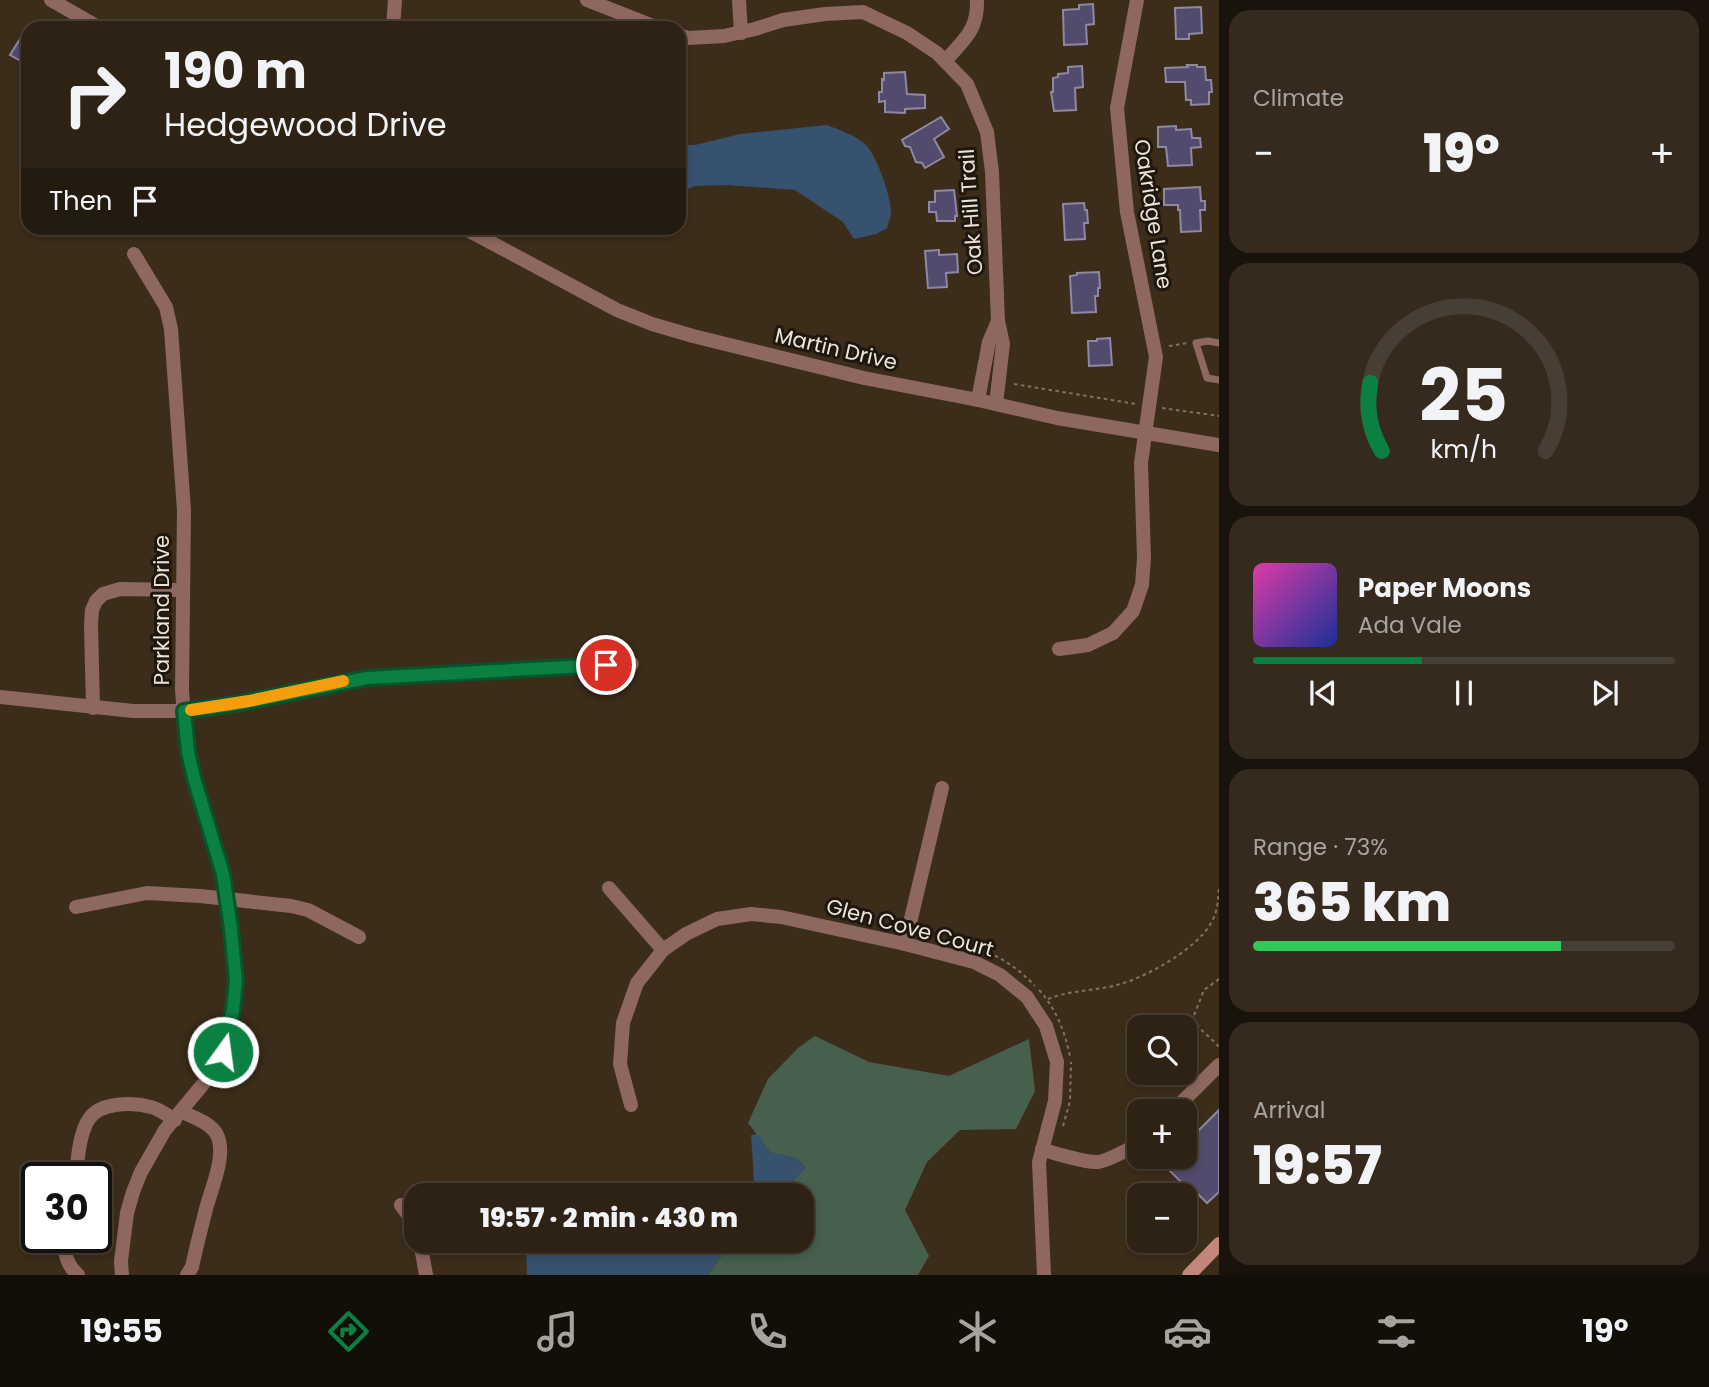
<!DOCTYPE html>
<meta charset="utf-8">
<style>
body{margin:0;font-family:Poppins,sans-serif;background:#352a1d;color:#f1f3f6;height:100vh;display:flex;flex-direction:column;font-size:26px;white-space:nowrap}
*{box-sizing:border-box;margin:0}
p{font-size:23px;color:#a7a4a0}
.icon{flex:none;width:38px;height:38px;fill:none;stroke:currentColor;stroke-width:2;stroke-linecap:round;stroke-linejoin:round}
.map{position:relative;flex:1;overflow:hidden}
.panel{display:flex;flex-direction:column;gap:10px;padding:10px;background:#19130b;width:490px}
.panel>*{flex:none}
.guide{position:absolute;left:21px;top:21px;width:665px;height:214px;border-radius:21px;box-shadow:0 4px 10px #0003,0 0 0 2px #483f34;background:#2d2214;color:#f1f3f6;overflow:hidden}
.controls{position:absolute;left:1127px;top:1015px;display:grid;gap:14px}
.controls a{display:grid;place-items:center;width:70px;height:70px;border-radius:14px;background:#2d2214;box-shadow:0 4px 10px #0003,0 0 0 2px #483f34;font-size:35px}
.speed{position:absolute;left:21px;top:1162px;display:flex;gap:14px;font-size:35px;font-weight:700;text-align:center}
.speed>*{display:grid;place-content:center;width:91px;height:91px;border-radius:50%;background:#2d2214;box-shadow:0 4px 10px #0003,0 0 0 2px #483f34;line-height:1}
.speed .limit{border:4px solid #111;border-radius:10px;background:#fff;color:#111}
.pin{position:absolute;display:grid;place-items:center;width:60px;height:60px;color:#fff;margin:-30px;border:4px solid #fff;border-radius:50%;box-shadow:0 2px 7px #0007}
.me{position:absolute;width:77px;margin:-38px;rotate:14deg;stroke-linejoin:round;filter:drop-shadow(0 0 5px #0008)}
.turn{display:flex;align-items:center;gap:24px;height:147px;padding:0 28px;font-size:32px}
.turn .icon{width:91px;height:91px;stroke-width:2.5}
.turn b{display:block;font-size:49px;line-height:60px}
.then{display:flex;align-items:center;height:66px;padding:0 28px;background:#0003;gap:14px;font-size:26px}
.big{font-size:52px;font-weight:800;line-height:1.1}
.panel .card{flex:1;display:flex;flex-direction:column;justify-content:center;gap:10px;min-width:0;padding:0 24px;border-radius:21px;background:#352a1d}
.panel .dial{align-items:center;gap:0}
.dial svg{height:182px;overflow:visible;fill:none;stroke:#483f34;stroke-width:7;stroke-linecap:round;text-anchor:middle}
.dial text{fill:#f1f3f6;stroke:none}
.song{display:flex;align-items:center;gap:21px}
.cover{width:84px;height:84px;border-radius:10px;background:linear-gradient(135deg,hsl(320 70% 55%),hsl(230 70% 35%))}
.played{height:7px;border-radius:4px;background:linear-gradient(90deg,#0b8043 40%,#483f34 40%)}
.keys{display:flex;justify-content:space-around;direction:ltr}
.heat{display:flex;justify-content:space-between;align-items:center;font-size:38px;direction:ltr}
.charge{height:10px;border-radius:5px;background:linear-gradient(90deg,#34c759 73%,#483f34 0)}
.trip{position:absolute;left:404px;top:1183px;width:410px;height:70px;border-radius:21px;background:#2d2214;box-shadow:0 4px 10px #0003,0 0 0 2px #483f34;font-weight:800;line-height:70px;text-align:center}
.tab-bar{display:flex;height:112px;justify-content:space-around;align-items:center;background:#120e08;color:#a7a4a0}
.tab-bar .icon{width:49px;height:49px}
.tab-bar .on{color:#0b8043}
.tab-bar b{font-size:32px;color:#f1f3f6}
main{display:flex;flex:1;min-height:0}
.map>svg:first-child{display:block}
</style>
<main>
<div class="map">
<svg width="1219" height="1275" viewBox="0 0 1219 1275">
<rect width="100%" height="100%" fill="#3c2d1a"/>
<path fill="#47604e" d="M 815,1036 L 869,1062 L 949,1076 L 1029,1039 L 1035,1091 L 1016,1129 L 960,1130 L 927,1162 L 905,1210 L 929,1256 L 918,1275 L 708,1275 L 732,1241 L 802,1241 L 802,1195 L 783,1195 L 789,1185 L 805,1168 C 799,1155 784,1156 771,1153 L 748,1123 L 768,1079 L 798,1048 Z"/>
<g fill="#37526e">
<path d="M 827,125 C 840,130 855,135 866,145 C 877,156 891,197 891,212 C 891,217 888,223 887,228 L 876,234 L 854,239 L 843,222 L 795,190 L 728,185 L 695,186 L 681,192 L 679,189 L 679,145 L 695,145 L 740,134 Z"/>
<path d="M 757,1134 L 771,1153 C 784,1156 799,1155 805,1168 L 789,1185 L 783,1195 L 755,1195 L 751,1135 Z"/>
<polygon points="526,1241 732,1241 708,1275 527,1275"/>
</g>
<g fill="#534b6d" stroke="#8e89a2" stroke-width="2">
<polygon points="1093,4 1094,24 1086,25 1087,44 1064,45 1063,10 1079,9 1079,5"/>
<polygon points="1201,7 1202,33 1189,34 1189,39 1176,39 1175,8"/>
<polygon points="20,39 28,44 28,65 10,55"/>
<polygon points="1187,65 1197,65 1197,67 1205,67 1206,80 1211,80 1212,92 1209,92 1209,104 1191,105 1191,100 1186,100 1185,82 1166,82 1165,68 1188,67"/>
<polygon points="1082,66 1083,87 1075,88 1076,110 1054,111 1051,92 1053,92 1053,78 1058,77 1058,74 1068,73 1068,67"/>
<polygon points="905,72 907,94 925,95 925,108 905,109 905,113 885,112 885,101 879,102 879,92 882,92 882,79 884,80 884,73"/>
<polygon points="941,117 949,129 934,139 944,157 925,168 922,163 916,162 910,147 905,146 902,140"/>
<polygon points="1176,126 1176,130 1191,129 1192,138 1200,138 1201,147 1191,148 1192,165 1168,166 1166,147 1158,147 1158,127"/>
<polygon points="1200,187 1201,201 1205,201 1205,210 1200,210 1201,231 1181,232 1180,210 1178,210 1178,205 1164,205 1164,189"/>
<polygon points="954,190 957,216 955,216 955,221 937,221 936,212 929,212 929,202 935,202 935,191"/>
<polygon points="1084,203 1085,210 1087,210 1088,223 1084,223 1085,239 1065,240 1063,204"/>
<polygon points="939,250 939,255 957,254 958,272 946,273 947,287 928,288 925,251"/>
<polygon points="1099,272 1100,288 1098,288 1098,296 1095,296 1096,312 1072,313 1070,276 1077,275 1077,273"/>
<polygon points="1110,338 1112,365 1089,366 1088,341 1097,341 1097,339"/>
<polygon points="1219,1110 1219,1192 1207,1203 1190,1186 1187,1188 1165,1166 1168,1164 1161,1157 1185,1157 1185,1144"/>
</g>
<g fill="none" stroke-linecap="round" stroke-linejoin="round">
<g stroke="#807363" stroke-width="2" stroke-dasharray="3.5 3.5" stroke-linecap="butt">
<polyline points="1169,346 1188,343"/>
<polyline points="1014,384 1136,404"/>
<polyline points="1162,408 1219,416"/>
<path d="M 982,950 C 1003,958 1020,970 1035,986"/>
<path d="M 1219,979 L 1204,990 L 1193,1018 C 1198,1030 1211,1037 1219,1047"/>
<path d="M 1039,990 C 1056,1009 1065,1031 1070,1057"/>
<path d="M 1048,999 C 1070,990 1094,991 1117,985 C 1145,978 1197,949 1211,923 C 1218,912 1218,899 1219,886"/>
<polyline points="1063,1126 1070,1101 1071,1062"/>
</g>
<polyline stroke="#8f6761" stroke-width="7" points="1219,343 1208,341 1196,343 1207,378 1219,380"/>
<g stroke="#8f6761" stroke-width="14">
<polyline points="587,0 658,28"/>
<polyline points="739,0 741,33"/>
<polyline points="393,28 395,0"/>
<polyline points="679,35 688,38 724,36 755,29 783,20 825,14 863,12 907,33 937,53 967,84 987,132 992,172 998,321 1003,344 996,404"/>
<path d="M 945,61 C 964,40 978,30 977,0"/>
<polyline points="978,400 989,342 998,321"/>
<polyline points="1059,649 1088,645 1113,633 1133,611 1142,585 1144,558 1141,463 1156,357 1127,212 1117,108 1137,0"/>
<polyline points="0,697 133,711 184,711 230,705 367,678 632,664"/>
<polyline points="93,708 91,625 92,610 96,601 103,594 120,589 182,590"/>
<polyline points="609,888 663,950"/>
<polyline points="76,907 147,893 200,896 291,906 308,910 359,937"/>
<polyline points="905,944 942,788"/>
<polyline points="631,1105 620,1064 623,1023 637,983 663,950 686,934 717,919 751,914 781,917 905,944 974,962 1000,975 1027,997 1046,1026 1057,1062 1055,1101 1039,1162 1044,1275"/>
<polyline points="1173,1111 1219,1065"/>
<path d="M 182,1112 C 193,1117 211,1123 217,1135 C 227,1155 211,1189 206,1209 C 201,1229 196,1248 192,1267 L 187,1275"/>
<path d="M 1042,1149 C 1052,1153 1088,1163 1098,1162 C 1107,1161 1132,1148 1139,1143"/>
<path d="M 75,1178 C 78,1161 79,1133 89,1119 C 100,1102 133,1102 151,1107 C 159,1109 167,1115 175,1120"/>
<polyline points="401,1205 412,1220 416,1232"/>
<path d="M 65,1237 C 64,1253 66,1264 78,1275"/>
<polyline points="420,1241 426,1275"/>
<polyline points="122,1275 121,1261 127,1213 133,1192 141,1172 165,1130 218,1066 229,1032 236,981 231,929 223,874 194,778 185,730 182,690 184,510 171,329 166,307 134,254"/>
</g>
<g stroke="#8f6761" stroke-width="14">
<polyline points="51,0 100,28"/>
<polyline points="464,228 617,310 652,324 693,336 864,378 978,400 1057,418 1219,445"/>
</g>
<polyline stroke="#c4857c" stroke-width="14" points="1189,1275 1219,1244"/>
</g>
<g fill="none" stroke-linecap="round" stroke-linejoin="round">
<g stroke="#07532c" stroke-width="18">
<polyline id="route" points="223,1052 233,1010 236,981 231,929 223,874 194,778 188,752 184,711 230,705 367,678 606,665"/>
</g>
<use href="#route" stroke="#0b8043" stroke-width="12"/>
<polyline stroke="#f59e0b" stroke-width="12" points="191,710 249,701 343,681"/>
</g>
<g text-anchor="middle" stroke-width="6" stroke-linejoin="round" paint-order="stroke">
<g font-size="21" fill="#ede3d7" stroke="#1e170f">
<text transform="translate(971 212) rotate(-94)" y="7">Oak Hill Trail</text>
<text transform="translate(1153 214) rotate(81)" y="7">Oakridge Lane</text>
<text transform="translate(836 349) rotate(13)" y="7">Martin Drive</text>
<text transform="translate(162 610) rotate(-90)" y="7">Parkland Drive</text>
<text transform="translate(910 928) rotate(15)" y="7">Glen Cove Court</text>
</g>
</g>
</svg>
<div class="controls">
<a><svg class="icon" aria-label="search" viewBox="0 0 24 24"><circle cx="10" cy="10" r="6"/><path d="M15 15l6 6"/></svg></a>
<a>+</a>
<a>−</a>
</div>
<div class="speed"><div class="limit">30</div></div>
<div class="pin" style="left:606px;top:665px;background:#d93025"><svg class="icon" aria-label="arrive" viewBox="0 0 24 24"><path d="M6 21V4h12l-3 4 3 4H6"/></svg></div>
<svg class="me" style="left:223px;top:1052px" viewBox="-20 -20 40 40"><circle r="17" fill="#0b8043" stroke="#fff" stroke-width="3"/><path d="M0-11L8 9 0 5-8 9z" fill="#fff"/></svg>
<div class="trip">19:57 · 2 min · 430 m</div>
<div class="guide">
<div class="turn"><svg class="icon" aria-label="right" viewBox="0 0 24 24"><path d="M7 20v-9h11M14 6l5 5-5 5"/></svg><div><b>190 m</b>Hedgewood Drive</div></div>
<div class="then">Then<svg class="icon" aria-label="arrive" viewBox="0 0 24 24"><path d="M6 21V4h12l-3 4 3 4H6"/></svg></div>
</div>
</div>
<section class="panel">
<div class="card"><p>Climate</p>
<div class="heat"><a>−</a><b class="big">19°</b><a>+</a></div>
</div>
<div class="card dial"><svg viewBox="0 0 100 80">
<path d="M14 69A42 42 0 1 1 86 69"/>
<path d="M14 69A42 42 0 0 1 9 39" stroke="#0b8043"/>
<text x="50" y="56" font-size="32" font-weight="700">25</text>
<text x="50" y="72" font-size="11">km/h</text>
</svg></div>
<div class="card">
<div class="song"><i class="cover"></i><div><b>Paper Moons</b><p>Ada Vale</p></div></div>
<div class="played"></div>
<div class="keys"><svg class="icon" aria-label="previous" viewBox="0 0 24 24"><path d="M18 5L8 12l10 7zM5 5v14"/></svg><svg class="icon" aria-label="pause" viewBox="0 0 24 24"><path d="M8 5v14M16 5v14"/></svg><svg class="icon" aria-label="next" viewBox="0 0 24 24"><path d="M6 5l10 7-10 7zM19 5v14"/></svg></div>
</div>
<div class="card"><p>Range · 73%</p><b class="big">365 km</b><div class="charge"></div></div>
<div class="card"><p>Arrival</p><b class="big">19:57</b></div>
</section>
</main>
<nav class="tab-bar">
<b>19:55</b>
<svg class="icon on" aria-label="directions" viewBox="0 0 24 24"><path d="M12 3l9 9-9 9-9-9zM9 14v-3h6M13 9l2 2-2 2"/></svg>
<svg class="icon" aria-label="music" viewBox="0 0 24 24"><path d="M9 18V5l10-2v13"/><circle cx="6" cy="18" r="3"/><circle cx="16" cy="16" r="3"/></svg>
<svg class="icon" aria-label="phone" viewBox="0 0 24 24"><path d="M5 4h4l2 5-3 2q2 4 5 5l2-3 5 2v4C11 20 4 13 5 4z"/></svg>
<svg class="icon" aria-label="climate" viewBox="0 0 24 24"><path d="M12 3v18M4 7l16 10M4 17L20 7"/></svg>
<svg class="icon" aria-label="car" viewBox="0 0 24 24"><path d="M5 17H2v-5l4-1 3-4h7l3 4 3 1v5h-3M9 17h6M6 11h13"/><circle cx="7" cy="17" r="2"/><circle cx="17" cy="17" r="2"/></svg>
<svg class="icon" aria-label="filters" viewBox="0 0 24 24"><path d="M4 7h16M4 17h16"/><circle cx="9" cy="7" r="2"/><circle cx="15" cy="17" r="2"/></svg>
<b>19°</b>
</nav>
